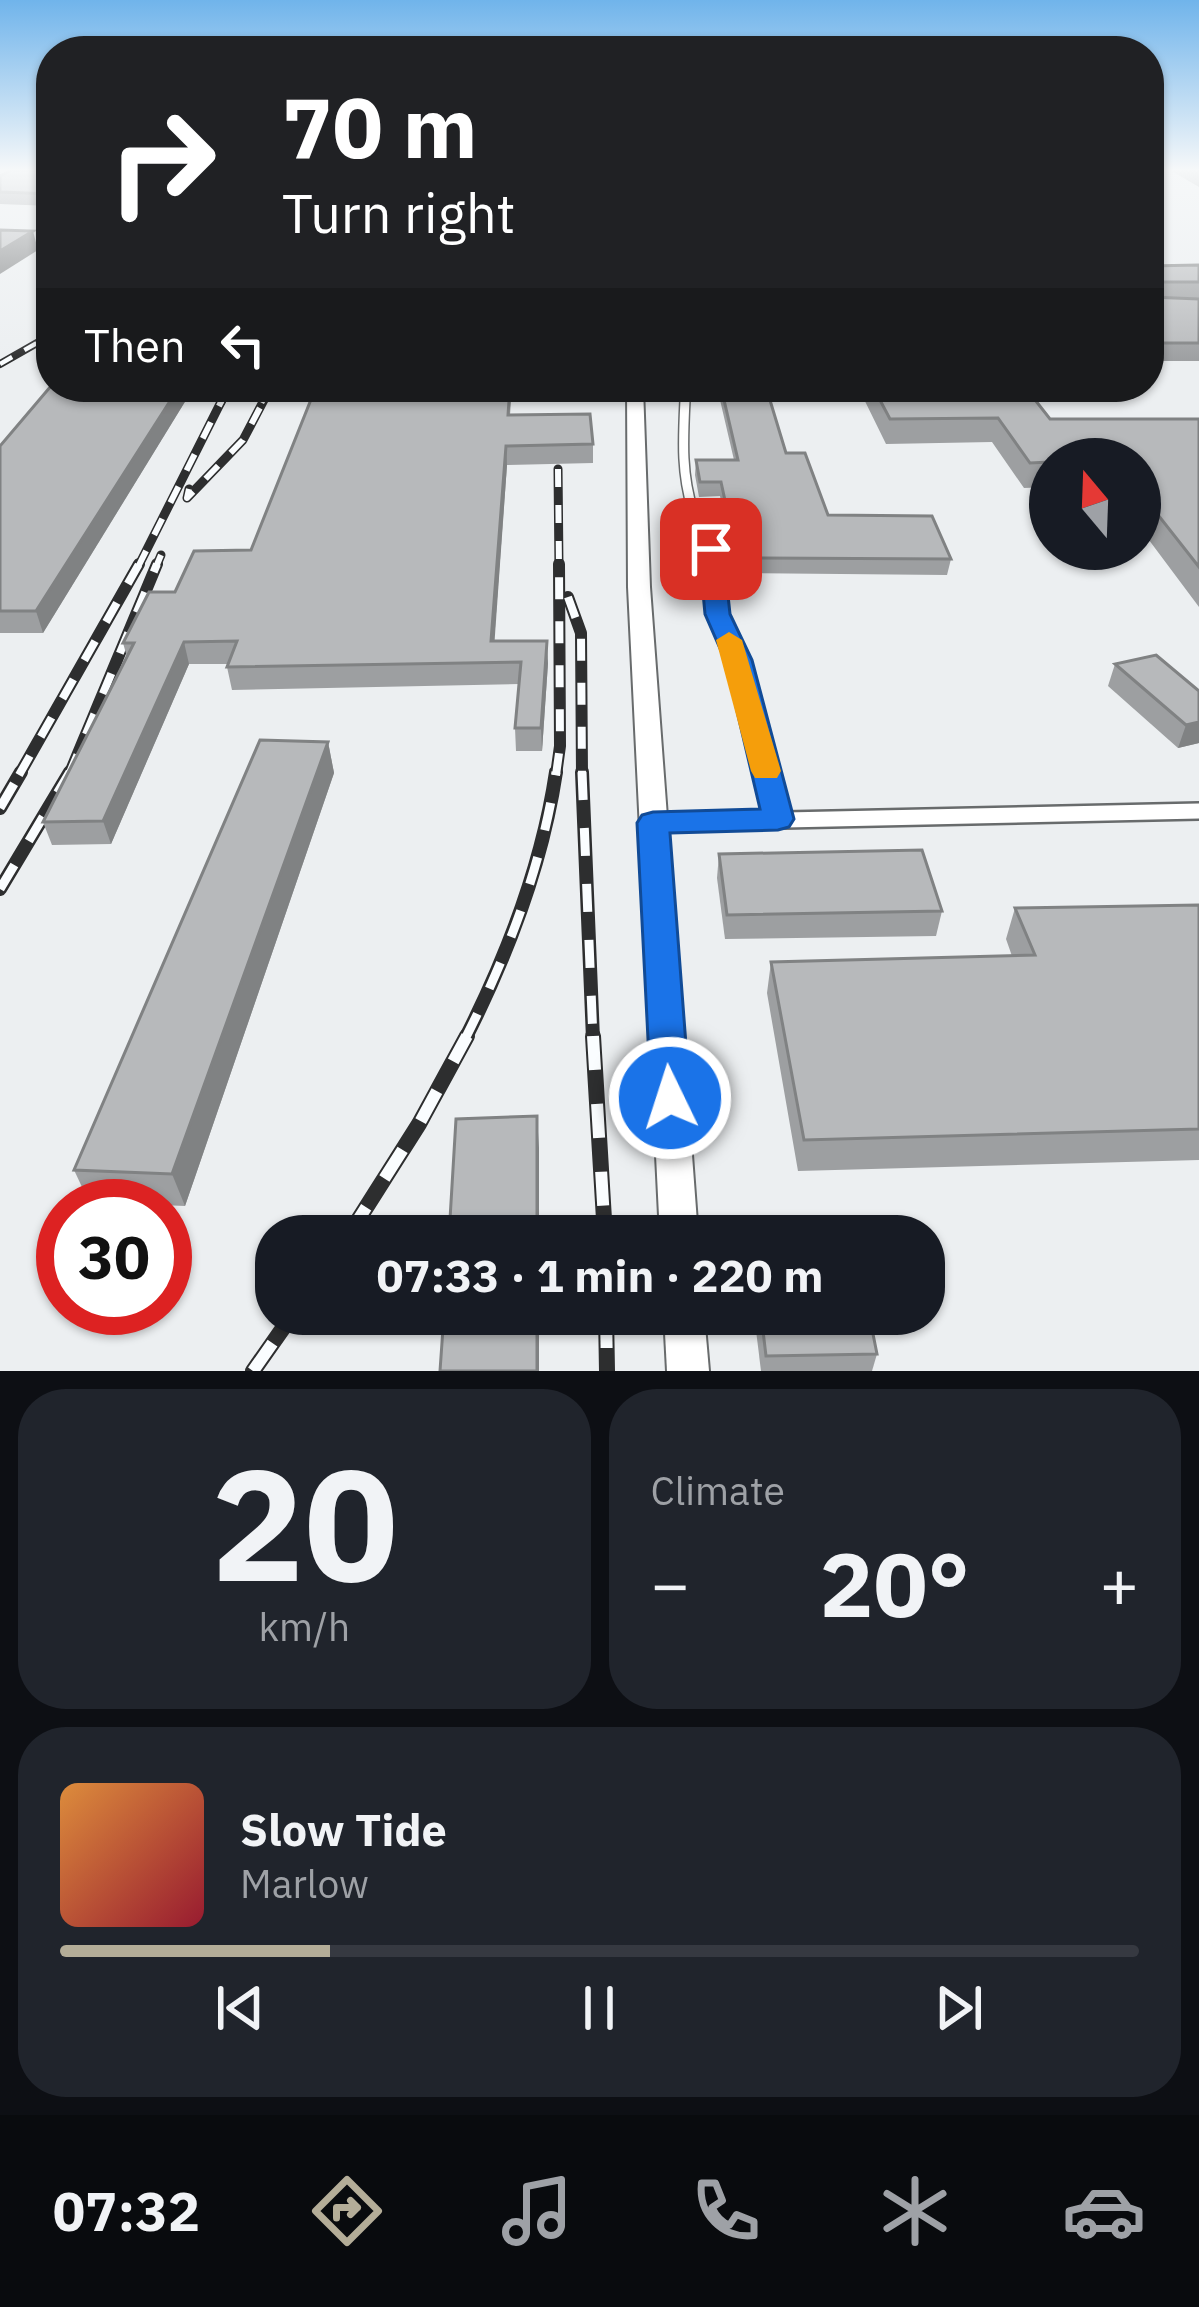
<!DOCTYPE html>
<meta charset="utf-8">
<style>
body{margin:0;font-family:"IBM Plex Sans",sans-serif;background:#20242c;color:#f1f3f6;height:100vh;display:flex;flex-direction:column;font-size:45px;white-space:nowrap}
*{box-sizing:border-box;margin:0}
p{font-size:39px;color:#9ea1a6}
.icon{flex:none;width:66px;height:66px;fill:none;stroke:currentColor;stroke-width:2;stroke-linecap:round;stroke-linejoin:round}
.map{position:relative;height:1371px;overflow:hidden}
.sheet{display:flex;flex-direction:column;gap:18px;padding:18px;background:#0d0f14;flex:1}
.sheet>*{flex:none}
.hud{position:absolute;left:36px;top:36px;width:1128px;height:366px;border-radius:48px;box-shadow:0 3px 9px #0004;background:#202124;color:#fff;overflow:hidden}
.needle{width:78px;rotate:341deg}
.controls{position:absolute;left:1029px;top:438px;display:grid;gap:24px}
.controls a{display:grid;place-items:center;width:132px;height:132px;border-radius:50%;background:#171b24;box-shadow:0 3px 9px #0004;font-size:60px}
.speed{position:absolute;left:36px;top:1179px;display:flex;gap:24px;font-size:60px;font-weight:700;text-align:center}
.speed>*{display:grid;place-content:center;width:156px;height:156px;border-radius:50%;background:#171b24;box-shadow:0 3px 9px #0004;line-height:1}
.speed .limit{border:18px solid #d22;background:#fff;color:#111}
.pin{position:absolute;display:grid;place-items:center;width:102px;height:102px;color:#fff;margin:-51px;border-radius:24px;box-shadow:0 6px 18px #0006}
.me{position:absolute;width:132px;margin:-66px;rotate:356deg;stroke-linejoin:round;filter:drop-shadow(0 0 9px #0008)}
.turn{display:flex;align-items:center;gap:42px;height:252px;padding:0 48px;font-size:54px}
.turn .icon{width:156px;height:156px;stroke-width:2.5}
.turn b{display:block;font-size:84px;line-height:102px}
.then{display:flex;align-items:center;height:114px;padding:0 48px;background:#0003;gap:24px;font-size:45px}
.big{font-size:90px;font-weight:700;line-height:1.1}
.sheet .widget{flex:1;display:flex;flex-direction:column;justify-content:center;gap:18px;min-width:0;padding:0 42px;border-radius:48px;background:#20242c}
.sheet .dial{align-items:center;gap:0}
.dial b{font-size:156px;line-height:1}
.song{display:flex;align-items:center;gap:36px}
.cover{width:144px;height:144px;border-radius:18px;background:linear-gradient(135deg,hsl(30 70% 55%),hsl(350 70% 35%))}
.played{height:12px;border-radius:6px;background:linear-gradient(90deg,#b4ad98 25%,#363941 25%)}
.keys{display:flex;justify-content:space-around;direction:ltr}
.heat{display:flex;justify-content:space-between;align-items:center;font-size:66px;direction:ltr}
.sheet .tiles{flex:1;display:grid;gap:18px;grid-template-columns:1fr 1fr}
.widget:last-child{grid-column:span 2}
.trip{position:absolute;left:255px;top:1215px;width:690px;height:120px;border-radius:48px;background:#171b24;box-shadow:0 3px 9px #0004;font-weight:700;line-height:120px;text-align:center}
.dock{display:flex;height:192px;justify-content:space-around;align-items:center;background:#090b0e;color:#9ea1a6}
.dock .icon{width:84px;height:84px}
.dock .on{color:#b4ad98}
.dock b{font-size:54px;color:#f1f3f6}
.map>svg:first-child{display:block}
</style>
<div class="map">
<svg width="1199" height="1371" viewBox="0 0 1199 1371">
<rect width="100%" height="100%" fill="#eceff1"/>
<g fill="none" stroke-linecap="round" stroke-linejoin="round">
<g stroke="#686b6c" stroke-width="10">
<polyline id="lane-far3" points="685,403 686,387"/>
</g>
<g stroke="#686b6c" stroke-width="12">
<path id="lane-far2" d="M 685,400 C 683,440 681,475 694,514 C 700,533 711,546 713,567"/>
</g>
<g stroke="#686b6c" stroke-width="16">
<polyline id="lane-far1" points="712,564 717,614 739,660 767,775"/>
</g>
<g stroke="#686b6c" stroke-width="20">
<g id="lane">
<polyline points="767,772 778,819"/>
<polyline points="654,823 1199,811"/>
</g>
</g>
<g stroke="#686b6c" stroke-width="4">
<g id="street">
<polygon points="627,387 643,387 650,587 698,1236 660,1236 628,587"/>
<polygon points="664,1314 704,1314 709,1371 667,1371"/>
</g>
</g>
<use href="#lane-far3" stroke="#fff" stroke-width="8"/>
<use href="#lane-far2" stroke="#fff" stroke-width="9"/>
<use href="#lane-far1" stroke="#fff" stroke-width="12"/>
<use href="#lane" stroke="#fff" stroke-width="15"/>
<use href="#street" fill="#fff" fill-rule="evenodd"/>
<g stroke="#2d2e2f" stroke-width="8">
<g id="rail-far4">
<polyline points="0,364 51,335"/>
<polyline points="221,403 227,391"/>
<polyline points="262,403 271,387"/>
</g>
</g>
<g stroke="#2d2e2f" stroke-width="9">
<g id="rail-far3">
<polyline points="558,469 559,567"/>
<polyline points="189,489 187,498 243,440 264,400"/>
<polyline points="138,567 222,400"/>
<polyline points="156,567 161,555"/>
</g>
</g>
<g stroke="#2d2e2f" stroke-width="12">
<g id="rail-far2">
<polyline points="568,597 581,633 582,775"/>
<polyline points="19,775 139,564"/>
<polyline points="69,775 157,564"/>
<polyline points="556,775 560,746 559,564"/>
</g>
</g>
<g stroke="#2d2e2f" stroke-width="14">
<g id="rail-far1">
<polyline points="582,772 593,1039"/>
<polyline points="0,808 21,772"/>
<polyline points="0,889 70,772"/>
<path d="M 465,1039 C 508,954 542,866 556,772"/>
</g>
</g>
<g stroke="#2d2e2f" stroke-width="16">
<g id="rail">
<polyline points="593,1036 605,1236"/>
<polyline points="348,1236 419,1124 467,1036"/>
<polyline points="606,1314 607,1371"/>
<polyline points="253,1371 293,1314"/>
</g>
</g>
<use href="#rail-far4" stroke="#fafdff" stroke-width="4.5" stroke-dasharray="14" stroke-linecap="butt"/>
<use href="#rail-far3" stroke="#fafdff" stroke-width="6" stroke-dasharray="18" stroke-linecap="butt"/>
<use href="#rail-far2" stroke="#fafdff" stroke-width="8" stroke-dasharray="22" stroke-linecap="butt"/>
<use href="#rail-far1" stroke="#fafdff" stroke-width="9" stroke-dasharray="28" stroke-linecap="butt"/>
<use href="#rail" stroke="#fafdff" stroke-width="12" stroke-dasharray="34" stroke-linecap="butt"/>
</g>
<g fill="#9d9fa1">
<polygon points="51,170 51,206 0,204 0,176"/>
<polygon points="1170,170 1199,170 1199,187"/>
<polygon points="1199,265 1199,361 1157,361 1149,354 1149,266"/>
<polygon points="51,387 194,387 43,633 0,633 0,446"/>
<polygon points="316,387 512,387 510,415 593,444 593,463 507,465 494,641 548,663 542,751 516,751 515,728 519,684 232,690 227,667 228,664 189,664 111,844 52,845 43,822 127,657 123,643 175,592 251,550"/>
<polygon points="717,387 766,387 786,453 828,515 951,559 947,575 741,573 736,534 728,534 720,496 699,497 695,475 696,460 734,460"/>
<polygon points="858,387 1025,387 1050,419 1199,419 1199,607 1140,528 1140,459 1050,459 1050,487 1024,488 992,442 886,444"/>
<polygon points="1115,664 1199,691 1199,743 1178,748 1108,686"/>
<polygon points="328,742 334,773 185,1206 89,1202 74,1170"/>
<polygon points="719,854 942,911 936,936 725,939 717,878"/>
<polygon points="1199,905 1199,1160 798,1171 767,993 771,962 1012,956 1006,939 1015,908"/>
<polygon points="754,1314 869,1314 877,1354 872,1371 761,1371"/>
</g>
<g fill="#808283">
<polygon points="33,231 38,250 0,274 0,251"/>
<polygon points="179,387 194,387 43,633 36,611"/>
<polygon points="506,446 507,465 493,663 491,641"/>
<polygon points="547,641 548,663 542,751 541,728"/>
<polygon points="184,642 189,664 111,844 103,821"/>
<polygon points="1199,722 1199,743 1178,748 1186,725"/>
<polygon points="328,742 334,773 185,1206 172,1174"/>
<polygon points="537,1116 539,1148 539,1236 537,1236"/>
<rect x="537" y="1314" width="2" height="57"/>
</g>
<g fill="#b7b9bb" stroke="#808283" stroke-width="3">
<polygon points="12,170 51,170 51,194 0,192 0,176"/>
<polygon points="0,230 33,231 0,251"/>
<polygon points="1199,265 1199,282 1154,282 1151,297 1199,299 1199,343 1163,343 1149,330 1149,266"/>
<polygon points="51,386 179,387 36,611 0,611 0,446"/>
<polygon points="316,387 510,387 508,415 590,414 593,444 506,446 491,641 547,641 541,728 515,728 521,662 227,667 237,641 184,642 103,821 43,822 134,643 123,643 149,592 175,592 194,551 251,550"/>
<polygon points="721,387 766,387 786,453 805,453 828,515 932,516 951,559 742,558 737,519 729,519 721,482 700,482 696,460 738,460"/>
<polygon points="873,387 1025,387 1050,419 1199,419 1199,567 1140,492 1140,459 1050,459 1050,462 1030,463 998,418 890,419"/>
<polygon points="1156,655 1199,691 1199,722 1186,725 1115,664"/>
<polygon points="260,740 328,742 172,1174 74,1170"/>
<polygon points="922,850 942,911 727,915 719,854"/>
<polygon points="1199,905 1199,1129 804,1140 771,962 1035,955 1015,908"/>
<polygon points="537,1116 537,1236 449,1236 456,1119"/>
<polygon points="444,1314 537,1314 537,1371 440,1371"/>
<polygon points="761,1314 869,1314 877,1354 766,1356"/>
</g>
<linearGradient id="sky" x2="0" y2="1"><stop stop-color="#70b4eb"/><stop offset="0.47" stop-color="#f6f8f9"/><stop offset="1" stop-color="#f6f8f9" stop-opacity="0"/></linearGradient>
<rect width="1199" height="362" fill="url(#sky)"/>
<polygon fill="#1a73e8" stroke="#114b97" stroke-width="3" points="711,542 723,549 730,614 752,660 794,819 789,827 778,830 670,833 690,1098 685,1111 670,1116 656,1111 651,1098 637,823 642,815 653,812 760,809 725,660 705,614 699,549"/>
<polygon fill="#f59e0b" points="729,632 742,640 781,771 777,778 755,778 751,771 716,640"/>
</svg>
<div class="controls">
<a><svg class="needle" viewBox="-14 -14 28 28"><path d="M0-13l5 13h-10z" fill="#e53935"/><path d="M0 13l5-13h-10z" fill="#9ea1a6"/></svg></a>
</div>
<div class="speed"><div class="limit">30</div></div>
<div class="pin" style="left:711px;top:549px;background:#d93025"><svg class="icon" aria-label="arrive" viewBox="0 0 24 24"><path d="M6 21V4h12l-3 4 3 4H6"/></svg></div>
<svg class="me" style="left:670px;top:1098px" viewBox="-20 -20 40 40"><circle r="17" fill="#1a73e8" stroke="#fff" stroke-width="3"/><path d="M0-11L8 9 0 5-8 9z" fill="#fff"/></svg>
<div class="trip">07:33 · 1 min · 220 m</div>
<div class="hud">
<div class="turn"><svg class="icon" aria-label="right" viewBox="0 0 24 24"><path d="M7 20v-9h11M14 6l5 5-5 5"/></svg><div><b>70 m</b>Turn right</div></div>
<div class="then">Then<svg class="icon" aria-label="left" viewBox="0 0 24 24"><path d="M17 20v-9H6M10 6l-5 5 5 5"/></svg></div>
</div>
</div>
<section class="sheet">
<div class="tiles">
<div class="widget dial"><b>20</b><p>km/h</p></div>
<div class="widget"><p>Climate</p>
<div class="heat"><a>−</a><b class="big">20°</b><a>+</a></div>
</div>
<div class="widget">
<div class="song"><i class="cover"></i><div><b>Slow Tide</b><p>Marlow</p></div></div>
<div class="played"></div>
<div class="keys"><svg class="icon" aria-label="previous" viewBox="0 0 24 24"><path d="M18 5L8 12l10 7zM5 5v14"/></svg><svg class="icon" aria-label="pause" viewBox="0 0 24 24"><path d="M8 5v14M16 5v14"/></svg><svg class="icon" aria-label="next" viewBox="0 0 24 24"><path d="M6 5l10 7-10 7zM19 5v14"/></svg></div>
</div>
</div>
</section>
<nav class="dock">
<b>07:32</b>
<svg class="icon on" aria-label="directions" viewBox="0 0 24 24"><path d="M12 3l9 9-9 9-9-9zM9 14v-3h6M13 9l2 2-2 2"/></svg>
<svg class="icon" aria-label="music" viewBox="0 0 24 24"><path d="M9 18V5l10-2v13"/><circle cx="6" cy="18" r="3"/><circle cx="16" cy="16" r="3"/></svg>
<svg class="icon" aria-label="phone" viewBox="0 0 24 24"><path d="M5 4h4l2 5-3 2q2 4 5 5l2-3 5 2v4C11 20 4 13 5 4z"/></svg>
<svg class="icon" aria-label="climate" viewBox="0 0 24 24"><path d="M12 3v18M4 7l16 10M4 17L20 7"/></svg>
<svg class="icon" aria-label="car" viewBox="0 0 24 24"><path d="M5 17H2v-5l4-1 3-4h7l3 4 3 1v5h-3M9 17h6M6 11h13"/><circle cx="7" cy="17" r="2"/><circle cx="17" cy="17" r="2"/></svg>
</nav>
